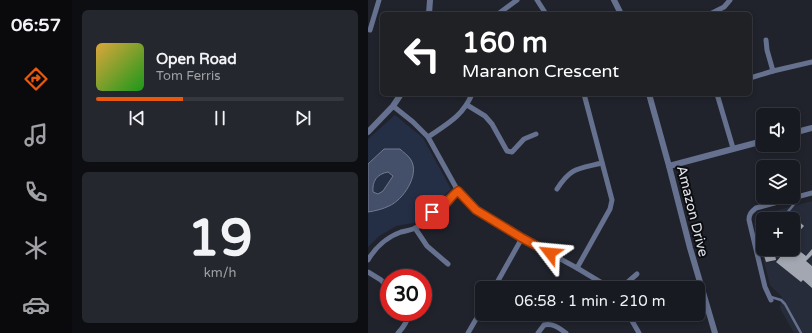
<!DOCTYPE html>
<meta charset="utf-8">
<style>
body{margin:0;font-family:"Varela Round",sans-serif;background:#25272e;color:#f1f3f6;height:100vh;display:flex;flex-direction:column;font-size:15px;white-space:nowrap}
*{box-sizing:border-box;margin:0}
p{font-size:13px;color:#9fa1a5}
.icon{flex:none;width:22px;height:22px;fill:none;stroke:currentColor;stroke-width:2;stroke-linecap:round;stroke-linejoin:round}
.map{position:relative;flex:1;overflow:hidden}
.sheet{display:flex;flex-direction:column;gap:10px;padding:10px;background:#0d0e12;width:296px}
.sheet>*{flex:none}
.guide{position:absolute;left:12px;top:12px;width:372px;height:84px;border-radius:6px;box-shadow:0 2px 6px #0003,0 0 0 1px #36383f;background:#202124;color:#fff;overflow:hidden}
.tools{position:absolute;left:388px;top:108px;display:grid;gap:8px}
.tools a{display:grid;place-items:center;width:44px;height:44px;border-radius:6px;background:#181a21;box-shadow:0 2px 6px #0003,0 0 0 1px #36383f;font-size:20px}
.speed{position:absolute;left:12px;top:269px;display:flex;gap:8px;font-size:20px;font-weight:700;text-align:center}
.speed>*{display:grid;place-content:center;width:52px;height:52px;border-radius:50%;background:#181a21;box-shadow:0 2px 6px #0003,0 0 0 1px #36383f;line-height:1}
.speed .limit{border:6px solid #d22;background:#fff;color:#111}
.pin{position:absolute;display:grid;place-items:center;width:34px;height:34px;color:#fff;margin:-17px;border-radius:8px;box-shadow:0 2px 6px #0006}
.me{position:absolute;width:44px;margin:-22px;rotate:299deg;stroke-linejoin:round;filter:drop-shadow(0 0 3px #0008)}
.turn{display:flex;align-items:center;gap:14px;height:84px;padding:0 16px;font-size:18px}
.turn .icon{width:52px;height:52px;stroke-width:2.5}
.turn b{display:block;font-size:28px;line-height:34px}
.sheet .tile{flex:1;display:flex;flex-direction:column;justify-content:center;gap:6px;min-width:0;padding:0 14px;border-radius:6px;background:#25272e}
.sheet .dial{align-items:center;gap:0}
.dial b{font-size:52px;line-height:1}
.song{display:flex;align-items:center;gap:12px}
.cover{width:48px;height:48px;border-radius:6px;background:linear-gradient(135deg,hsl(40 70% 55%),hsl(120 70% 35%))}
.played{height:4px;border-radius:2px;background:linear-gradient(90deg,#ea580c 35%,#36383f 35%)}
.keys{display:flex;justify-content:space-around;direction:ltr}
.trip{position:absolute;left:107px;top:281px;width:230px;height:40px;border-radius:6px;background:#181a21;box-shadow:0 2px 6px #0003,0 0 0 1px #36383f;font-weight:600;line-height:40px;text-align:center}
main{display:flex;flex:1;min-height:0}
.dock{display:flex;flex-direction:column;width:72px;justify-content:space-around;align-items:center;background:#0a0a0d;color:#9fa1a5}
.dock .icon{width:28px;height:28px}
.dock .on{color:#ea580c}
.dock b{font-size:18px;color:#f1f3f6}
.map>svg:first-child{display:block}
</style>
<main>
<nav class="dock">
<b>06:57</b>
<svg class="icon on" aria-label="directions" viewBox="0 0 24 24"><path d="M12 3l9 9-9 9-9-9zM9 14v-3h6M13 9l2 2-2 2"/></svg>
<svg class="icon" aria-label="music" viewBox="0 0 24 24"><path d="M9 18V5l10-2v13"/><circle cx="6" cy="18" r="3"/><circle cx="16" cy="16" r="3"/></svg>
<svg class="icon" aria-label="phone" viewBox="0 0 24 24"><path d="M5 4h4l2 5-3 2q2 4 5 5l2-3 5 2v4C11 20 4 13 5 4z"/></svg>
<svg class="icon" aria-label="climate" viewBox="0 0 24 24"><path d="M12 3v18M4 7l16 10M4 17L20 7"/></svg>
<svg class="icon" aria-label="car" viewBox="0 0 24 24"><path d="M5 17H2v-5l4-1 3-4h7l3 4 3 1v5h-3M9 17h6M6 11h13"/><circle cx="7" cy="17" r="2"/><circle cx="17" cy="17" r="2"/></svg>
</nav>
<section class="sheet">
<div class="tile">
<div class="song"><i class="cover"></i><div><b>Open Road</b><p>Tom Ferris</p></div></div>
<div class="played"></div>
<div class="keys"><svg class="icon" aria-label="previous" viewBox="0 0 24 24"><path d="M18 5L8 12l10 7zM5 5v14"/></svg><svg class="icon" aria-label="pause" viewBox="0 0 24 24"><path d="M8 5v14M16 5v14"/></svg><svg class="icon" aria-label="next" viewBox="0 0 24 24"><path d="M6 5l10 7-10 7zM19 5v14"/></svg></div>
</div>
<div class="tile dial"><b>19</b><p>km/h</p></div>
</section>
<div class="map">
<svg width="444" height="333" viewBox="0 0 444 333">
<rect width="100%" height="100%" fill="#20232c"/>
<path fill="#262c3a" fill-rule="evenodd" d="M 444,201 L 444,333 L 426,333 L 412,308 L 414,297 L 402,285 L 386,224 L 388,216 ZM 395,219 L 425,219 L 425,249 L 395,249 Z"/>
<polygon fill="#242e45" points="27,115 55,138 83,189 45,223 28,226 10,237 0,247 0,139"/>
<path fill="#444f69" stroke="#737b8f" fill-rule="evenodd" d="M 16,149 L 32,149 C 35,152 41,156 43,160 C 52,175 35,200 21,206 C 15,209 7,211 0,212 L 0,164 ZM 20,172 L 25,176 L 15,191 L 10,194 L 5,192 C 4,181 9,174 20,172 Z"/>
<g fill="#a2a7b2">
<polygon points="427,218 436,226 425,238 425,220"/>
<polygon points="425,246 438,256 444,249 444,255 438,261 444,266 444,288 435,280 433,282 408,262 419,249 425,249"/>
<polygon points="394,249 406,249 408,260 398,262"/>
</g>
<g fill="none" stroke-linecap="round" stroke-linejoin="round">
<g stroke="#65718e" stroke-width="2.5">
<polyline points="414,219 427,203 427,198"/>
<polyline points="403,297 413,300 417,304 433,333"/>
</g>
<g stroke="#65718e" stroke-width="5">
<polyline points="169,0 178,14"/>
<polyline points="130,14 149,0"/>
<polyline points="342,14 356,7 362,0"/>
<polyline points="2,30 11,0"/>
<polyline points="398,40 399,50 405,71"/>
<polyline points="382,78 405,71 444,62"/>
<polyline points="349,94 365,148"/>
<polyline points="99,105 117,116 124,124 139,151 144,152 156,139 168,134"/>
<polyline points="25,106 45,122 60,137 90,191 108,210 154,238 209,268 234,283 240,288"/>
<path d="M 60,137 C 79,124 95,116 104,94"/>
<path d="M 189,189 C 203,167 210,169 234,163"/>
<path d="M 64,212 C 74,211 78,205 83,196"/>
<polyline points="47,228 59,246 80,264"/>
<path d="M 0,260 C 7,248 19,237 33,232 C 37,231 43,230 48,228 C 55,223 62,214 67,208 C 73,200 82,197 90,191"/>
<polyline points="209,268 242,209 244,200 216,94"/>
<polyline points="0,272 13,280 21,289"/>
<polyline points="126,288 154,238"/>
<polyline points="253,288 269,274"/>
<path d="M 403,300 L 397,287 L 381,220 C 381,214 383,212 388,208 L 444,193"/>
<polyline points="260,314 271,333"/>
<path d="M 30,333 C 35,328 40,319 42,312"/>
<polyline points="100,333 114,309"/>
<path d="M 170,333 L 176,325 C 185,323 191,328 198,333"/>
</g>
<g stroke="#65718e" stroke-width="6">
<polyline points="246,0 253,14"/>
<polyline points="61,14 62,0"/>
<polyline points="281,94 301,166 322,248 347,333"/>
<polyline points="0,132 25,106 33,94"/>
<polyline points="425,133 444,128"/>
<polyline points="301,166 395,141"/>
</g>
</g>
<g fill="none" stroke-linecap="round" stroke-linejoin="round">
<g stroke="#983908" stroke-width="10">
<path id="route" d="M 64,212 C 77,210 80,198 90,191 L 108,210 L 154,238 L 182,253"/>
</g>
<use href="#route" stroke="#ea580c" stroke-width="7"/>
</g>
<g text-anchor="middle" stroke-width="4" stroke-linejoin="round" paint-order="stroke">
<g font-size="14" fill="#e0e3e9" stroke="#0b0d10">
<text transform="translate(325 211) rotate(76)" y="5">Amazon Drive</text>
</g>
</g>
</svg>
<div class="tools">
<a><svg class="icon" aria-label="sound" viewBox="0 0 24 24"><path d="M4 9h4l5-4v14l-5-4H4zM17 9q2 3 0 6"/></svg></a>
<a><svg class="icon" aria-label="layers" viewBox="0 0 24 24"><path d="M12 4l9 5-9 5-9-5zM3 14l9 5 9-5"/></svg></a>
<a>+</a>
</div>
<div class="speed"><div class="limit">30</div></div>
<div class="pin" style="left:64px;top:212px;background:#d93025"><svg class="icon" aria-label="arrive" viewBox="0 0 24 24"><path d="M6 21V4h12l-3 4 3 4H6"/></svg></div>
<svg class="me" style="left:182px;top:253px" viewBox="-20 -20 40 40"><path d="M0-17L14 15 0 8-14 15z" fill="#ea580c" stroke="#fff" stroke-width="4"/></svg>
<div class="trip">06:58 · 1 min · 210 m</div>
<div class="guide">
<div class="turn"><svg class="icon" aria-label="left" viewBox="0 0 24 24"><path d="M17 20v-9H6M10 6l-5 5 5 5"/></svg><div><b>160 m</b>Maranon Crescent</div></div>
</div>
</div>
</main>
